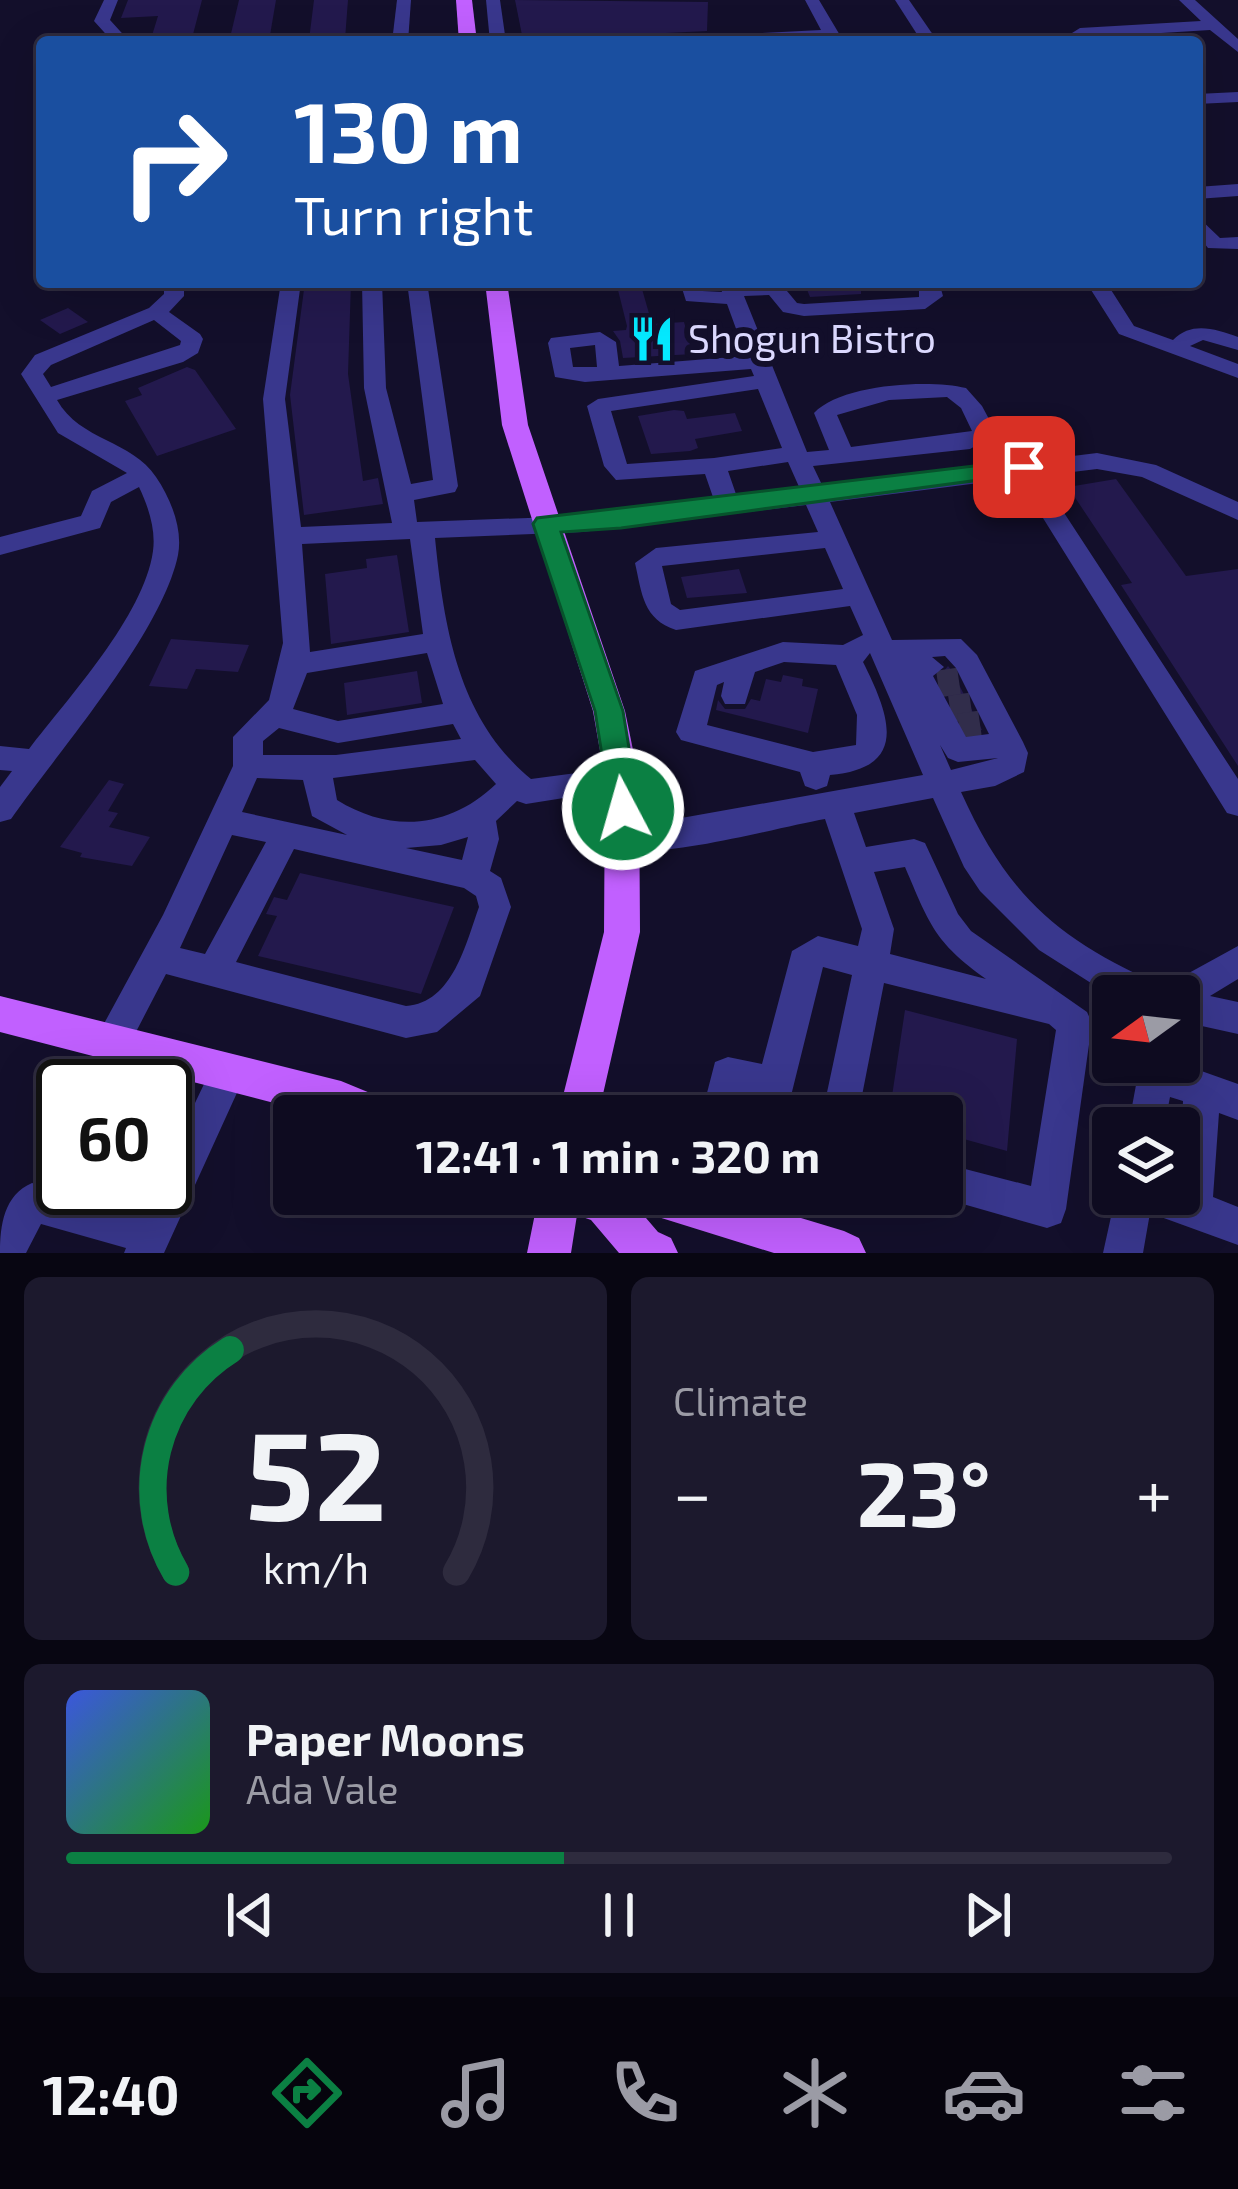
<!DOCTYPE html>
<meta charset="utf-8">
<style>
body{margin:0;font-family:"Exo 2",sans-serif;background:#1c192d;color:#f1f3f6;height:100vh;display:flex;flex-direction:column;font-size:45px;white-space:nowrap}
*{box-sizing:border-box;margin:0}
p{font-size:39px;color:#9b9ba5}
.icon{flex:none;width:66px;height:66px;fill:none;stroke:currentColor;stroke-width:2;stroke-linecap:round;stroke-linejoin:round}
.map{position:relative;height:1253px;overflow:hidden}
.details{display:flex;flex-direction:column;gap:24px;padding:24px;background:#080612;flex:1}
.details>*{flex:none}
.banner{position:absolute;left:36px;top:36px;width:1167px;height:252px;border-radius:12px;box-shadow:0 12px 48px #0002,0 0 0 3px #2e2b3e;background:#1a4fa0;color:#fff;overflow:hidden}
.needle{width:78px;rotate:255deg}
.tools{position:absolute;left:1092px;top:975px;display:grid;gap:24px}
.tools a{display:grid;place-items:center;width:108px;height:108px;border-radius:12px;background:#0e0b20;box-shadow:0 12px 48px #0002,0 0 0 3px #2e2b3e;font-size:60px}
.speed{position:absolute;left:36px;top:1059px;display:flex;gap:24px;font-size:60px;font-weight:700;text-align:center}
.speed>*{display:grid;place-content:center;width:156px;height:156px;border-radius:50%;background:#0e0b20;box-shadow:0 12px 48px #0002,0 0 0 3px #2e2b3e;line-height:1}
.speed .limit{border:6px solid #111;border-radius:18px;background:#fff;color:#111}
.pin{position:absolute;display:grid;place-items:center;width:102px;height:102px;color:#fff;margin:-51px;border-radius:24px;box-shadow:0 6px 18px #0006}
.me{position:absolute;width:132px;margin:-66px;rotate:354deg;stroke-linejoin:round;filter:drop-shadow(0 0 9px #0008)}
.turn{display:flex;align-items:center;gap:42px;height:252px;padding:0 60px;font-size:54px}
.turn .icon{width:156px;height:156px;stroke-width:2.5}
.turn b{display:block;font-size:84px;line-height:102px}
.big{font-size:90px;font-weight:700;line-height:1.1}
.details .widget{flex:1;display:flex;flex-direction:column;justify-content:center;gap:18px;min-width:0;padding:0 42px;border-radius:18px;background:#1c192d}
.details .dial{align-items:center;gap:0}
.dial svg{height:312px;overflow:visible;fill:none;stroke:#2e2b3e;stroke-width:7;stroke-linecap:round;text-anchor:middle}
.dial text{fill:#f1f3f6;stroke:none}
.song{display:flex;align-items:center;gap:36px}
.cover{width:144px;height:144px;border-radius:18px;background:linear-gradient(135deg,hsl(230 70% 55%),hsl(120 70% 35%))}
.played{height:12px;border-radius:6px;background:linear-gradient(90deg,#0b8043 45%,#2e2b3e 45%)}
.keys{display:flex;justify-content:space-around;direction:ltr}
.heat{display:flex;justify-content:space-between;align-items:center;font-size:66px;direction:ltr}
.details .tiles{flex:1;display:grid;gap:24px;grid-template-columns:1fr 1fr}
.widget:last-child{grid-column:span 2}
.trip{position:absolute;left:273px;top:1095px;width:690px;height:120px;border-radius:12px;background:#0e0b20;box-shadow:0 12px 48px #0002,0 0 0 3px #2e2b3e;font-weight:700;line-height:120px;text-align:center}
.menu{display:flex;height:192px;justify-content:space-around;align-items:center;background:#06040d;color:#9b9ba5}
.menu .icon{width:84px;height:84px}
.menu .selected{color:#0b8043}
.menu b{font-size:54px;color:#f1f3f6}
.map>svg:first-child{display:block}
</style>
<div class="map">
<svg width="1238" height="1253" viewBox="0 0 1238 1253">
<rect width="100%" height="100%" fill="#130f2b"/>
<g fill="#23194d">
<polygon points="128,0 202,0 191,42 150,42 158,16 121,18"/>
<polygon points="239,0 276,0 269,41 229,42"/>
<polygon points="314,0 348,0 345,39 309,40"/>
<polygon points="515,0 708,2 707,31 523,40"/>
<polygon points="305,282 351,282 348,374 363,481 378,478 383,504 304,515 290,395"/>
<polygon points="616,282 640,282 652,324 684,322 693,354 623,358 620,341 613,331 626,330 627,326"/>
<polygon points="804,282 861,282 861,294 810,297"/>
<polygon points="68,308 88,322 60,334 40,320"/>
<polygon points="187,367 195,370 236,429 157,456 125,401 142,395 138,388"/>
<polygon points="674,410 684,411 687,419 735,413 742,431 695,439 698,448 690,451 651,454 638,416"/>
<polygon points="1116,479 1186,576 1238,569 1238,766 1121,585 1132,583 1068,487"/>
<polygon points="397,555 409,632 331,644 325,574 367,568 366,559"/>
<polygon points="739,569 747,593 687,598 681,577"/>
<polygon points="171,639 249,645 238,672 196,669 187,689 149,686"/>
<polygon points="948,666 952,671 982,730 968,732 939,677"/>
<polygon points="417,671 422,703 347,715 344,683"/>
<polygon points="783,675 803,679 802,686 818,689 808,733 716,710 718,700 725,709 745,709 751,699 760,701 766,679 781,682"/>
<polygon points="109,780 124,784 108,811 118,813 109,827 150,837 132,866 80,857 82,853 60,847"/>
<polygon points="300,873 454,907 421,994 258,956 277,916 266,914 274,897 287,900"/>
<polygon points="905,1010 1017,1039 1007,1151 942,1133 942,1116 889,1116"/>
</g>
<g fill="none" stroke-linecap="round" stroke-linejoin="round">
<g stroke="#312d4b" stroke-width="27" stroke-dasharray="27 14" stroke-linecap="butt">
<polyline points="938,684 959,681"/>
<polyline points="950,709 971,706"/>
<polyline points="959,727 980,724"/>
</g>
<g fill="#39378d" fill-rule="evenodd">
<polygon points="104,0 118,0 110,20 130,42 113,42 94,21"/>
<polygon points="397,0 411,0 408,42 392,42"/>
<polygon points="486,0 500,0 506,42 490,42"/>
<polygon points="805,0 819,0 844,42 680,42 688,37 821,30"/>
<polygon points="895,0 909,0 938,42 922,42"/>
<polygon points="1179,0 1195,0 1238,39 1238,52 1210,30 1080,38 1072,33 1080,28 1201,21"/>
<polygon points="1238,92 1238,102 1197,104 1197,94"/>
<polygon points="1238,184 1238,196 1197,199 1197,187"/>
<polygon points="1197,216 1220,238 1238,237 1238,249 1208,248 1197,234"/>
<path d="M 164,282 L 184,282 L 184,296 L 169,312 L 200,334 L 203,339 L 198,353 L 183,362 L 57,400 C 80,441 132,440 156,477 C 171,499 183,529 178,555 C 162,633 58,752 11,819 L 0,822 L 0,787 L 12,771 L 0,770 L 0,746 L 29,749 C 68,698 144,616 153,551 C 156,529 148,506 139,487 L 111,502 L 100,528 L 0,555 L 0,537 L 81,516 L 92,491 L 127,473 L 58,433 L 21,374 L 35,355 L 149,308 L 164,294 ZM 154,320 L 181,341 L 180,345 L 51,387 L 43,374 L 51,365 Z"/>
<path d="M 281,282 L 301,282 L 285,399 L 301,527 L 392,523 L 364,388 L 362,282 L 382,282 L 386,388 L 411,484 L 433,480 L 407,282 L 427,282 L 458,486 L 455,492 L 414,500 L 417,522 L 582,516 L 714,500 L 705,474 L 616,480 L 604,466 L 587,406 L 598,399 L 754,376 L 751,369 L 585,382 L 555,377 L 548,343 L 551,338 L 600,332 L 616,342 L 619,366 L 746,356 L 727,304 L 686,301 L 680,282 L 700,282 L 702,291 L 722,292 L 719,282 L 775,283 L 782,285 L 797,303 L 804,304 L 919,297 L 919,282 L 939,282 L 943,296 L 925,309 L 804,316 L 783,312 L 769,295 L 744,296 L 807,452 L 829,450 L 814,413 C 841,384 929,379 966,388 L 982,406 L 997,434 L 970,449 L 813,466 L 823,487 L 1097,453 L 1156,465 L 1238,502 L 1238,520 L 1142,477 L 1097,469 L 1040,476 L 1238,779 L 1238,816 L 1227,813 L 1018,478 L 830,502 L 892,640 L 961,639 L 977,655 L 1023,742 L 1028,753 L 1024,772 L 995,786 L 961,792 C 1008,896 1057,939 1160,985 L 1164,992 L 1167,985 L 1238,946 L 1238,979 L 1210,996 L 1238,1002 L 1238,1034 L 1179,1021 L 1179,996 L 1113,997 L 1039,950 L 980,891 L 964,867 L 933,798 L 854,813 L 866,847 L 914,839 L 925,843 L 958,914 L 971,931 L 1087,1012 L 1092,1023 L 1066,1209 L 1061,1223 L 1047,1228 L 928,1194 L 942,1194 L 942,1163 L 1031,1186 L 1056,1030 L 1049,1024 L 884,983 L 858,1116 L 822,1116 L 852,975 L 823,967 L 786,1116 L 750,1116 L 754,1097 L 742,1094 L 737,1116 L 701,1116 L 715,1062 L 728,1057 L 762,1064 L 792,951 L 818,936 L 858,946 L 862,929 L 825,819 C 779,827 654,862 614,848 L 609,839 L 614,830 L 923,775 L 870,653 L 863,662 C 889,714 911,768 830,775 L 827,786 L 816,790 L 805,786 L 800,772 L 681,740 L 676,732 L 695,671 L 783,642 L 843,645 L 863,635 L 850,606 L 676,630 C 643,619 642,594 635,563 L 656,548 L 818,532 L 806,505 L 582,532 L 435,538 C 444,627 458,719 531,779 L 622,767 L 633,771 L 637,779 L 633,787 L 526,804 L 517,801 L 496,821 L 499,839 L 490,871 L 501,878 L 511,907 L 480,996 L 437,1032 L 406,1038 L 166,974 L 124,1055 L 112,1060 L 100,1055 L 94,1043 L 100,1031 L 163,915 L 233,766 L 233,737 L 269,700 L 283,643 L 263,399 ZM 595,345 L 597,367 L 573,367 L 570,348 ZM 758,389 L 782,448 L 714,458 L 627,464 L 611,411 ZM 947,397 L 961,408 L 972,431 L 851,447 L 837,415 L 889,400 ZM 788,462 L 800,489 L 737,497 L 728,471 ZM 410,539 L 423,634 L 310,652 L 302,544 ZM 825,548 L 843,589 L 680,610 L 671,604 L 662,566 ZM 427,653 L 443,704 L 338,721 L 293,709 L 307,673 ZM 945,656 L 956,668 L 989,734 L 966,737 L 933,676 L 944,667 L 932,657 ZM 784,662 L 836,665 L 857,715 L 856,745 L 813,752 L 707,725 L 717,685 L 724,682 L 721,696 L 725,704 L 745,704 L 755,672 ZM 453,724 L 461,739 L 336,755 L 263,755 L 263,741 L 279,728 L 338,743 ZM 940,745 L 948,758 L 958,762 L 998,758 L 951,770 ZM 475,760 L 496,784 C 450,828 392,834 337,800 L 333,778 ZM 257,778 L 303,780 L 312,816 L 347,835 L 242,812 ZM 232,835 L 266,842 L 205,954 L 180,948 ZM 468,837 L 462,860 L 406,848 L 441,845 ZM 294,849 L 464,888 L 476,896 L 479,907 C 466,943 453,1003 406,1006 L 236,962 ZM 905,867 C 929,923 934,942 986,979 L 890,954 L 894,929 L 874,872 Z"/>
<path d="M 1086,282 L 1106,282 L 1134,326 L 1173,340 C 1192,321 1215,329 1238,337 L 1238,350 L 1203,340 L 1190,346 L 1238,364 L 1238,378 L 1119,334 Z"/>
<polygon points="1113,1047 1113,1062 1176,1062 1238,1084 1238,1120 1219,1113 1213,1197 1238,1207 1238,1245 1150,1213 1143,1253 1103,1253 1116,1194 1179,1194 1183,1101 1170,1097 1164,1128 1128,1128 1136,1085 1104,1074 1099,1062 1104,1050"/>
<path d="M 228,1056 L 241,1061 L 246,1073 L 164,1253 L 124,1253 L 126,1248 L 41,1224 L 26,1253 L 0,1253 C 0,1225 4,1195 32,1183 L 142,1214 L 155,1188 L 165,1188 L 165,1166 L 215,1061 Z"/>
</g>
<g fill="#c160ff" fill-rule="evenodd">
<polygon points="456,0 472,0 477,42 459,42"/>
<polygon points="485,282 507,282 528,425 625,711 639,779 640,932 598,1116 558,1116 604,932 605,779 593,711 502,425"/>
<polygon points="0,996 341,1081 392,1102 398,1116 324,1116 0,1032"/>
<polygon points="539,1194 722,1194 844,1231 859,1238 866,1253 774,1253 655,1216 646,1218 658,1232 671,1238 678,1253 619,1253 591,1220 577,1215 571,1253 527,1253"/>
</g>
</g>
<polygon fill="#0b8043" stroke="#07532c" stroke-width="3" points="1024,460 1036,467 1032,473 621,528 561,532 623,711 639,809 634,818 623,822 612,818 595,711 533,524 537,518"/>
<defs>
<g id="restaurant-bare" transform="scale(3.6)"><path d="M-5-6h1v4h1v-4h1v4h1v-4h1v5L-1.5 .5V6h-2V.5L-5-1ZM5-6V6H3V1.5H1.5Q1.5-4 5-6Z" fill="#05e9ff" stroke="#130f2b" stroke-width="2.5" paint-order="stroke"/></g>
</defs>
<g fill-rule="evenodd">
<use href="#restaurant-bare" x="652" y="339"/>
</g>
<g text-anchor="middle" stroke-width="12" stroke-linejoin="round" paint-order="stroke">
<g font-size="39" fill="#dcd9ff" stroke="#130f2b" text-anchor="start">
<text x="688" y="353">Shogun Bistro</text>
</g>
</g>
</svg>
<div class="tools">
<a><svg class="needle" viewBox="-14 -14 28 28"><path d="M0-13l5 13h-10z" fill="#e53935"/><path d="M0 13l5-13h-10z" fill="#9b9ba5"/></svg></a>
<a><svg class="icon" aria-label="layers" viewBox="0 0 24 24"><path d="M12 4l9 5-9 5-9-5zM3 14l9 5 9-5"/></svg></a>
</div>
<div class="speed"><div class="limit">60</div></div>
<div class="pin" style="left:1024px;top:467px;background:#d93025"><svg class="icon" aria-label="arrive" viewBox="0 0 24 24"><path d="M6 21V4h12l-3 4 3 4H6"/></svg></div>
<svg class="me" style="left:623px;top:809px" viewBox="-20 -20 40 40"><circle r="17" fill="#0b8043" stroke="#fff" stroke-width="3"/><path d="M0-11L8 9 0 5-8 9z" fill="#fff"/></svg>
<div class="trip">12:41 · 1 min · 320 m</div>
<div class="banner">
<div class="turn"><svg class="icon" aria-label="right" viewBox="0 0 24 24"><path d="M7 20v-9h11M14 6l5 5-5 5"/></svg><div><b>130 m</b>Turn right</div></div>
</div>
</div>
<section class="details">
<div class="tiles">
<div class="widget dial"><svg viewBox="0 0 100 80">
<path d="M14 69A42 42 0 1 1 86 69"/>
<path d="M14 69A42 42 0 0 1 28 12" stroke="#0b8043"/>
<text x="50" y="56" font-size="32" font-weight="700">52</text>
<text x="50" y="72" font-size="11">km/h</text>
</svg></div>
<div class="widget"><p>Climate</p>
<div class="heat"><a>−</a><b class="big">23°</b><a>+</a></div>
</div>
<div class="widget">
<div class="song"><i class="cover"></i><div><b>Paper Moons</b><p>Ada Vale</p></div></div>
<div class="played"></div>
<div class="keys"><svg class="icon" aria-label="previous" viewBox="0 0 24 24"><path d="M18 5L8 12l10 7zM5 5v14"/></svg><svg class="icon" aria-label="pause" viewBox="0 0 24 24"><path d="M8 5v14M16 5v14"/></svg><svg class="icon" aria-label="next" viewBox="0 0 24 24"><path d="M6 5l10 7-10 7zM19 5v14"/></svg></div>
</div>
</div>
</section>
<nav class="menu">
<b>12:40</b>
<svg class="icon selected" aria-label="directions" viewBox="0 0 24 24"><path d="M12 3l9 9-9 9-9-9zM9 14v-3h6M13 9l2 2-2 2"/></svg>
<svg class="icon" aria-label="music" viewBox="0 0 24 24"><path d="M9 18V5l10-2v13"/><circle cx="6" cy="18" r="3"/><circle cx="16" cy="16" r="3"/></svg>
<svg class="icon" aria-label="phone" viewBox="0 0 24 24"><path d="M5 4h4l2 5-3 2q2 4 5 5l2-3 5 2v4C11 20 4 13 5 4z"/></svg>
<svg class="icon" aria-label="climate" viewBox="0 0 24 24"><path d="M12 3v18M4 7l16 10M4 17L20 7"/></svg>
<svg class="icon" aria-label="car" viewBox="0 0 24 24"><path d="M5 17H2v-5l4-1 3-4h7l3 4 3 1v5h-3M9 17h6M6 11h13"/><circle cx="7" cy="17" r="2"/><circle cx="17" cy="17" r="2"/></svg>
<svg class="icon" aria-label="filters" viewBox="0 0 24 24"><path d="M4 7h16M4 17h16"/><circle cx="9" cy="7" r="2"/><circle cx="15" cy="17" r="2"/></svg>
</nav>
